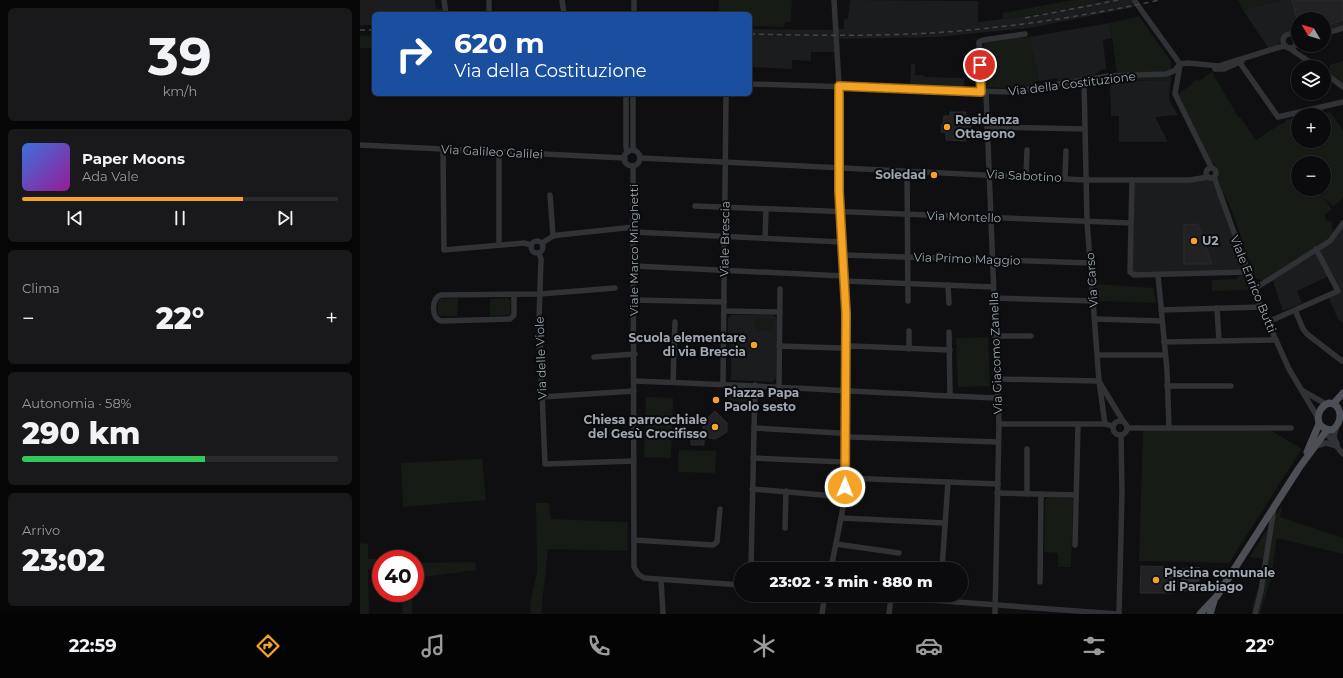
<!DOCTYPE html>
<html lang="it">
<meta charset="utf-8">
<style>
body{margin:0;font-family:Montserrat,sans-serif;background:#19191b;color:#f1f3f6;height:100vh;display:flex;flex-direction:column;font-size:15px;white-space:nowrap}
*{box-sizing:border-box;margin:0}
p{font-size:13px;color:#9a9b9d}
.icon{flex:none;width:22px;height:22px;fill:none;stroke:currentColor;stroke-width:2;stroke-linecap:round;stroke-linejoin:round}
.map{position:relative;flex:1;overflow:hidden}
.panel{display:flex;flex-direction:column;gap:8px;padding:8px;background:#060607;width:360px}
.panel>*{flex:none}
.hud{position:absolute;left:12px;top:12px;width:380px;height:84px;border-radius:6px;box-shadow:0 1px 3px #0004,0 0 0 1px #2b2b2e;background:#1a4fa0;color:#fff;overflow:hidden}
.needle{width:26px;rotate:308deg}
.controls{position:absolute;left:931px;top:12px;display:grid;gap:8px}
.controls a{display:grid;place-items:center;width:40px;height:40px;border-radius:50%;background:#0b0b0d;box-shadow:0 1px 3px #0004,0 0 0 1px #2b2b2e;font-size:20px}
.speed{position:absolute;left:12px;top:550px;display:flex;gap:8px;font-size:20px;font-weight:700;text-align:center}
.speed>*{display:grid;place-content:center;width:52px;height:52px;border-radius:50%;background:#0b0b0d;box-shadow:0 1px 3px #0004,0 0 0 1px #2b2b2e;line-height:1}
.speed .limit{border:6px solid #d22;background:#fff;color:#111}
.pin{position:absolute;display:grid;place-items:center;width:34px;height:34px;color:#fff;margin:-17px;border:2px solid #fff;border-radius:50%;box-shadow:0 1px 4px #0007}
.me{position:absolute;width:44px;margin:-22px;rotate:1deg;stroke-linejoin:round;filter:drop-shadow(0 0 3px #0008)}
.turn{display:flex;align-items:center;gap:14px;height:84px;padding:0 16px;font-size:18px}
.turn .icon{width:52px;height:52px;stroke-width:2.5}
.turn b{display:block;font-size:28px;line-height:34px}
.big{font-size:30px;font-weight:800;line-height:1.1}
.panel .widget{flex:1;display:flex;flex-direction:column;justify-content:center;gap:6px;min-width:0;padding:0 14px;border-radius:6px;background:#19191b}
.panel .dial{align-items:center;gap:0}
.dial b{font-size:52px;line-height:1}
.song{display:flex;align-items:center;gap:12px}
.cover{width:48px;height:48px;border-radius:6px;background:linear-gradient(135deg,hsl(220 70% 55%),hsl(300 70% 35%))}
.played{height:4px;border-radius:2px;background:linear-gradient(90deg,#f4a324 70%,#2b2b2e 70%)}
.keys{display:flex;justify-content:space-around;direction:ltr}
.heat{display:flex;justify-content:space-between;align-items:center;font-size:22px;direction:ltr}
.charge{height:6px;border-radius:3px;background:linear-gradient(90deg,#34c759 58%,#2b2b2e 0)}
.trip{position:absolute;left:374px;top:562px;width:234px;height:40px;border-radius:20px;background:#0b0b0d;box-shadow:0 1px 3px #0004,0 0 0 1px #2b2b2e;font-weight:800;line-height:40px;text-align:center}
.tab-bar{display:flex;height:64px;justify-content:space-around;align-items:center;background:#040405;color:#9a9b9d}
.tab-bar .icon{width:28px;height:28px}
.tab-bar .active{color:#f4a324}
.tab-bar b{font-size:18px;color:#f1f3f6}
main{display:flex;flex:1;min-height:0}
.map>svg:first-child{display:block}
</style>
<main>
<section class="panel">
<div class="widget dial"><b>39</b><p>km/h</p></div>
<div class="widget">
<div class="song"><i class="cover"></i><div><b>Paper Moons</b><p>Ada Vale</p></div></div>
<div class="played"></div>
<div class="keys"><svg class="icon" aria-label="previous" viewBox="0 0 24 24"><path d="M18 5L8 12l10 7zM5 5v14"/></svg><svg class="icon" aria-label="pause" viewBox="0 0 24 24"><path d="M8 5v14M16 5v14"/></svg><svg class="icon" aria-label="next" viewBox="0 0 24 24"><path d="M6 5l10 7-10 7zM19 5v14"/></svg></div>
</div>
<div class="widget"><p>Clima</p>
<div class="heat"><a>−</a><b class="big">22°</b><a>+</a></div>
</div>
<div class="widget"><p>Autonomia · 58%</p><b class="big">290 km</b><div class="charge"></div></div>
<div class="widget"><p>Arrivo</p><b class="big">23:02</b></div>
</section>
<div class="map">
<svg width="983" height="614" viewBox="0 0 983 614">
<rect width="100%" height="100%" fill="#0f0f11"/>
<g fill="#1b1c1e">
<polygon points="0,0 75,0 76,9 82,9 82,14 14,14 14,25 0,25"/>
<polygon points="490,0 618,1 618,22 682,14 746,0 770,0 775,7 669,28 578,37 476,39 477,52 451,52 451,61 432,60 432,69 390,67 390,29 473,30 473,28 479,27 479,29 484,29 484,19 488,18"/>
<polygon points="921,0 983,0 983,27 964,33 964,19 938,19 938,37 931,33 927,34 918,44 909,49 883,10"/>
<polygon points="750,23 752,38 743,40 746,69 741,70 733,76 698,82 697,78 679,81 669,37"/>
<polygon points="551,64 555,64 555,75 564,75 565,77 604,78 604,88 550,86"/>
<polygon points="811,80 809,96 810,102 818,115 795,117 808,142 759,142 759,116 751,116 750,81"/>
<polygon points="852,179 886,271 774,274 771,272 772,180"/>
<polygon points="983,224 983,323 978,319 968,296 979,292 957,250"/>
<polygon points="956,251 969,276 937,291 942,303 923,311 912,278"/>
<polygon points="371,315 413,315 417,318 416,378 413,382 371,380 371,336 368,336 368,318"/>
</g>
<g fill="#161b16" fill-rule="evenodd">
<polygon points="359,0 432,0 431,22 425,22 424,27 390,26 390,14 359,14"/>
<polygon points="712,0 746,0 682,14 643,19 643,13"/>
<polygon points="878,0 921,0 883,10"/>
<polygon points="779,16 811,61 811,80 758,81 750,23"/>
<polygon points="14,35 14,48 0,48 0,36"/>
<path d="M 669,37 L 679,81 C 663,90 643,88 625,87 L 623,46 L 625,41 Z"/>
<polygon points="983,61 983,83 970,73 969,65"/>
<path d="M 852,72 L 879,118 L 880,117 L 896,140 L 919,125 L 926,122 L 926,120 L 938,117 L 938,141 L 964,141 L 964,115 L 947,115 L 970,112 L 983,130 L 983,198 L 974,206 L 963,198 L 972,209 L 965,215 L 966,220 L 969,222 L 971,220 L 973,235 L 969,240 L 904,281 L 895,278 L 869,203 C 865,198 858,182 857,176 C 856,169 858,166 851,162 L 817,94 L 833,84 L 832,82 L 837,79 L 839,81 ZM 938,163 L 964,163 L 964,189 L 938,189 Z"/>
<polygon points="883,275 889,290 852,291 852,280 877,279 878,276"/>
<polygon points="735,284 794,288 796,303 736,301"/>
<polygon points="98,298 97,316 80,316 78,314 78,302 81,299"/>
<polygon points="147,298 151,301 150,313 148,315 130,316 130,299"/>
<polygon points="395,319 414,319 414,330 396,331"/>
<polygon points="628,337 630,386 598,387 596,338"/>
<polygon points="369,391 389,392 388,410 369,410"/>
<polygon points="286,397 313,398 311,458 284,457"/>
<polygon points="783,429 912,431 942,449 869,563 779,561"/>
<polygon points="319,450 356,451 355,473 318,472"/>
<polygon points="122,459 126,500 43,507 41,463"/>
<polygon points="688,497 711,498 713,501 711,567 698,567 698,553 684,552 685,500"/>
<polygon points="176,503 189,503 191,519 268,522 268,551 188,549 181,614 171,614 170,605 177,572"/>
<polygon points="922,505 920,517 983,538 983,554 917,538 911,578 900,614 894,614 892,607 899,585 903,559 890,557"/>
<polygon points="0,543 8,544 8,559 36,559 21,559 21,568 8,569 9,614 0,614"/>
<polygon points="115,562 116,570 55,578 55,563"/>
<polygon points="43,593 52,593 52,614 42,614"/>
</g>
<polygon fill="#262f34" points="840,567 839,592 821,591 821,568"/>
<g fill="#222225" stroke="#292a2d">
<polygon points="932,0 983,0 983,20 964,26 964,19 937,19"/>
<polygon points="590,112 606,112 605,118 611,119 611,133 606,133 606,141 586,140 586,132 581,132 582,124 583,124 584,116 590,116"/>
<polygon points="838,224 852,264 824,264 824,225"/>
<polygon points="355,411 367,423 367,432 355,439 344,437 344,445 331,445 331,436 338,436 338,431 343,431 343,423"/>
<polygon points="781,566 812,567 812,593 780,593"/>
</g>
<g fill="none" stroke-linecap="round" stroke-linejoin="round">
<g stroke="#303236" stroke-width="5.5">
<polyline points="84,0 86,14"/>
<polyline points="202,0 204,14"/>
<polyline points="774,0 820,64"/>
<polyline points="129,14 129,0"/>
<polyline points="274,14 274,0"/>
<polyline points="964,34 983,28"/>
<circle cx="930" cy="41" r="7"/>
<polyline points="929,48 957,67"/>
<polyline points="878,60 918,117 983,102"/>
<polyline points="820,65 815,94 851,167"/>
<polyline points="855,69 864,69 882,61"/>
<polyline points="964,72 983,87"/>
<polyline points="724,80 727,221 739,381 745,424"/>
<polyline points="390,84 650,92 749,76 806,74 814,71 820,64 828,63 859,66 920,47 926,46"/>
<polyline points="621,92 619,42 623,40 665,34"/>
<polyline points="626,92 639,424 635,614"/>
<polyline points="266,94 266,148 268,152"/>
<polyline points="627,127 725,129"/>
<polyline points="0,145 265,158"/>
<polyline points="83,150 84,250 164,243 171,245"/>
<polyline points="273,150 273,94"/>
<circle cx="272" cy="158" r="8"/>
<polyline points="280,158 726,180 830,180 848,177"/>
<polyline points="273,166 274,567 278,574 284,578 381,585"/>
<circle cx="851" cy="173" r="5"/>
<polyline points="547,171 548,301"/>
<polyline points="666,176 667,150"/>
<polyline points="854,177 901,307 929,369 958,418"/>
<polyline points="705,178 706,151"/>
<polyline points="772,180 770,272 774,275 887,272"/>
<polyline points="190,195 193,236"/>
<polyline points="335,206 771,223"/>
<polyline points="274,232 482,242"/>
<polyline points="405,238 406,209"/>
<circle cx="177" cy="247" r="6"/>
<polyline points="182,243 193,236 199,235 274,227"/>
<polyline points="139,245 139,152"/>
<polyline points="179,253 181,259 179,320 185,464 274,461"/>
<polyline points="483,255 731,263"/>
<polyline points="274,266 484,276"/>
<polyline points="798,275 807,370 809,428"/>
<polyline points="484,281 633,287"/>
<polyline points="588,285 589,303"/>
<polyline points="894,289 970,241 983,223"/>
<path d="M 154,295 L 154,315 L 150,319 L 81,321 C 71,318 71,298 81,295 L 180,294 L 255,288"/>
<polyline points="634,298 734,301"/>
<polyline points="274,300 364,302"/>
<polyline points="857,308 859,341"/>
<polyline points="801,310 901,307"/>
<polyline points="935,310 978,291 956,249"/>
<polyline points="364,311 420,312"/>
<polyline points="735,319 802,321"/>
<polyline points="908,322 935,310 943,329 947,334 982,361 983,360"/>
<polyline points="549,331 549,349"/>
<polyline points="589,332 590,396"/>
<polyline points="635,336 671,336"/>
<polyline points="804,342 916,340"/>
<polyline points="419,346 480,348 492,346 590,350"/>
<polyline points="738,355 805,355"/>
<polyline points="234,357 275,354"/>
<polyline points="637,379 739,381"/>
<path d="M 274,381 C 395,385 516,393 638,398"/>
<polyline points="313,382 315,322"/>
<polyline points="740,383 763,421"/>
<polyline points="363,384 366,94"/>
<polyline points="807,386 871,386"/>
<polyline points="419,387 420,289"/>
<polyline points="943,391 966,404"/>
<polyline points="182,397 274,391"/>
<circle cx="760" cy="428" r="7"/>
<polyline points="639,424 745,424 753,426"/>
<polyline points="976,427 974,437 977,444"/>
<polyline points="394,428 479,433 491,437 638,442"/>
<polyline points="767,428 931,428"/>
<polyline points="967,430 969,437 983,454"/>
<polyline points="956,446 966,443 977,446"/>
<polyline points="393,458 485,462"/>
<polyline points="485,478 638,484"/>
<polyline points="392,489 485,497"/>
<polyline points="637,493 716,495"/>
<polyline points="667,494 667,449"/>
<polyline points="481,518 585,523"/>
<polyline points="425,528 426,491"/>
<polyline points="274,540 353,545 357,542 360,509"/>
<polyline points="476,544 539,553"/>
<polyline points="715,545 718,424"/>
<polyline points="391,569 395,385"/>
<polyline points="471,569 485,497 486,347 486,313 479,191 479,86 474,0"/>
<polyline points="582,569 588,482"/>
<polyline points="301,580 303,614"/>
<polyline points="680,582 681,494"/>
<polyline points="459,595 462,598 468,600 474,595"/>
<polyline points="502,595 758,614"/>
<polyline points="462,614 464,600"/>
<polyline points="529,614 531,597"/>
<polyline points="759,614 762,492 761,435"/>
<polyline points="895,614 901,591 914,508"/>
</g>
<g stroke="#4c4f55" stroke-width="7">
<path d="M 969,403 C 983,404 983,423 972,430 C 953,429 955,408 969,403 Z"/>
<polyline points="974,403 983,393"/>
<polyline points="947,452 959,424"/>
<polyline points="840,614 857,596 939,468 967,430"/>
<polyline points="850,614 854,601"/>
</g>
<g stroke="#43464b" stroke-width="1.5" stroke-dasharray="5 4" stroke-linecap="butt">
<polyline points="665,18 759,0"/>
<polyline points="0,30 14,30"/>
<path d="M 390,34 C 470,36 550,37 629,28 C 687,22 743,12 800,0"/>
</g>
</g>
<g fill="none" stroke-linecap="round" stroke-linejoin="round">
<g stroke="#9f6a17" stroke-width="10">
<polyline id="route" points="485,487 486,313 479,191 479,86 621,92 620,65"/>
</g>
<use href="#route" stroke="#f4a324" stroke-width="7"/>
</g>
<g fill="#f4a324" stroke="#0a0b0c" stroke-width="1.5">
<circle cx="587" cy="127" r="4"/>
<circle cx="574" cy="175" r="4"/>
<circle cx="834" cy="241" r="4"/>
<circle cx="394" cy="345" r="4"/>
<circle cx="356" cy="400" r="4"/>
<circle cx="355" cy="427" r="4"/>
<circle cx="796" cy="580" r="4"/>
</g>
<g text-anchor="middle" stroke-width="4" stroke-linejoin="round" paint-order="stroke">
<g font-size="12" fill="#a0a7b2" stroke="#0a0b0c">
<text transform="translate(712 84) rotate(-7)" y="4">Via della Costituzione</text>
<text transform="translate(132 152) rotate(3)" y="4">Via Galileo Galilei</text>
<text transform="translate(664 176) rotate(3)" y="4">Via Sabotino</text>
<text transform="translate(604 217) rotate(2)" y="4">Via Montello</text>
<text transform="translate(365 239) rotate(-89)" y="4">Viale Brescia</text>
<text transform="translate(274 250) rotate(-90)" y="4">Viale Marco Minghetti</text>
<text transform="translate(607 259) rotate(2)" y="4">Via Primo Maggio</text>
<text transform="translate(732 280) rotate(-94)" y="4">Via Carso</text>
<text transform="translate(893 284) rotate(68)" y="4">Viale Enrico Butti</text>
<text transform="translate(636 353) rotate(-92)" y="4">Via Giacomo Zanella</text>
<text transform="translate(181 358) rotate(-92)" y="4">Via delle Viole</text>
</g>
<g font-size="12" font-weight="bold" fill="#a0a7b2" stroke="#0a0b0c" text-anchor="start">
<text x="595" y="124">Residenza<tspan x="595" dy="14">Ottagono</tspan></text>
<text x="566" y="179" text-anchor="end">Soledad</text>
<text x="842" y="245">U2</text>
<text x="386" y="342" text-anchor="end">Scuola elementare<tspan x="386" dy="14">di via Brescia</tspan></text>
<text x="364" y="397">Piazza Papa<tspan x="364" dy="14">Paolo sesto</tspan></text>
<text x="347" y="424" text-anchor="end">Chiesa parrocchiale<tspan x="347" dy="14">del Gesù Crocifisso</tspan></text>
<text x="804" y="577">Piscina comunale<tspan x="804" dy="14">di Parabiago</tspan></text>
</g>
</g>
</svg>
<div class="controls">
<a><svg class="needle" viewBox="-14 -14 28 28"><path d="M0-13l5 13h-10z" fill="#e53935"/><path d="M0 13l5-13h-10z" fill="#9a9b9d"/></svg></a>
<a><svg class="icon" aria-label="layers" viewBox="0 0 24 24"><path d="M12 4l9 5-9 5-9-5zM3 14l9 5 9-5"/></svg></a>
<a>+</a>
<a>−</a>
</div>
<div class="speed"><div class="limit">40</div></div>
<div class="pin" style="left:620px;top:65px;background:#d93025"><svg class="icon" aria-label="arrive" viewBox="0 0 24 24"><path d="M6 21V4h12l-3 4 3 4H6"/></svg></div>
<svg class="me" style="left:485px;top:487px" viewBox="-20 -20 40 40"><circle r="17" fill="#f4a324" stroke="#fff" stroke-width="3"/><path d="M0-11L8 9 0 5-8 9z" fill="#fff"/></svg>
<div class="trip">23:02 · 3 min · 880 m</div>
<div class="hud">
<div class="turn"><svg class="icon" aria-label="right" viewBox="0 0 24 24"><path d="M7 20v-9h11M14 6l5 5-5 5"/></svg><div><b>620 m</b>Via della Costituzione</div></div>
</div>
</div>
</main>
<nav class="tab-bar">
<b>22:59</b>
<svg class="icon active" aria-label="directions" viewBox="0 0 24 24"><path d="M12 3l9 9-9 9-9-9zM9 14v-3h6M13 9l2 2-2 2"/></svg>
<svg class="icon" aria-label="music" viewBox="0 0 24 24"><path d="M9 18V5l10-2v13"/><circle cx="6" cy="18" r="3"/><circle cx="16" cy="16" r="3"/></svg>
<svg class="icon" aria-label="phone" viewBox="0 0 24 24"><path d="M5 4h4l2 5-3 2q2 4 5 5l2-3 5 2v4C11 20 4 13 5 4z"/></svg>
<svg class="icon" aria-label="climate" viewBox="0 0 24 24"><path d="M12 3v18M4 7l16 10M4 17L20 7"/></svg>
<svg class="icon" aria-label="car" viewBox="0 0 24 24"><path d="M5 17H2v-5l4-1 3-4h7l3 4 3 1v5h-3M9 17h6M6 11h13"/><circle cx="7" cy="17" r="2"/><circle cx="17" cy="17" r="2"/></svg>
<svg class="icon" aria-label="filters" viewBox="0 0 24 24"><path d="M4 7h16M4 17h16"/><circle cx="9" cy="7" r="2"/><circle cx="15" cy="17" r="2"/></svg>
<b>22°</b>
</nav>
